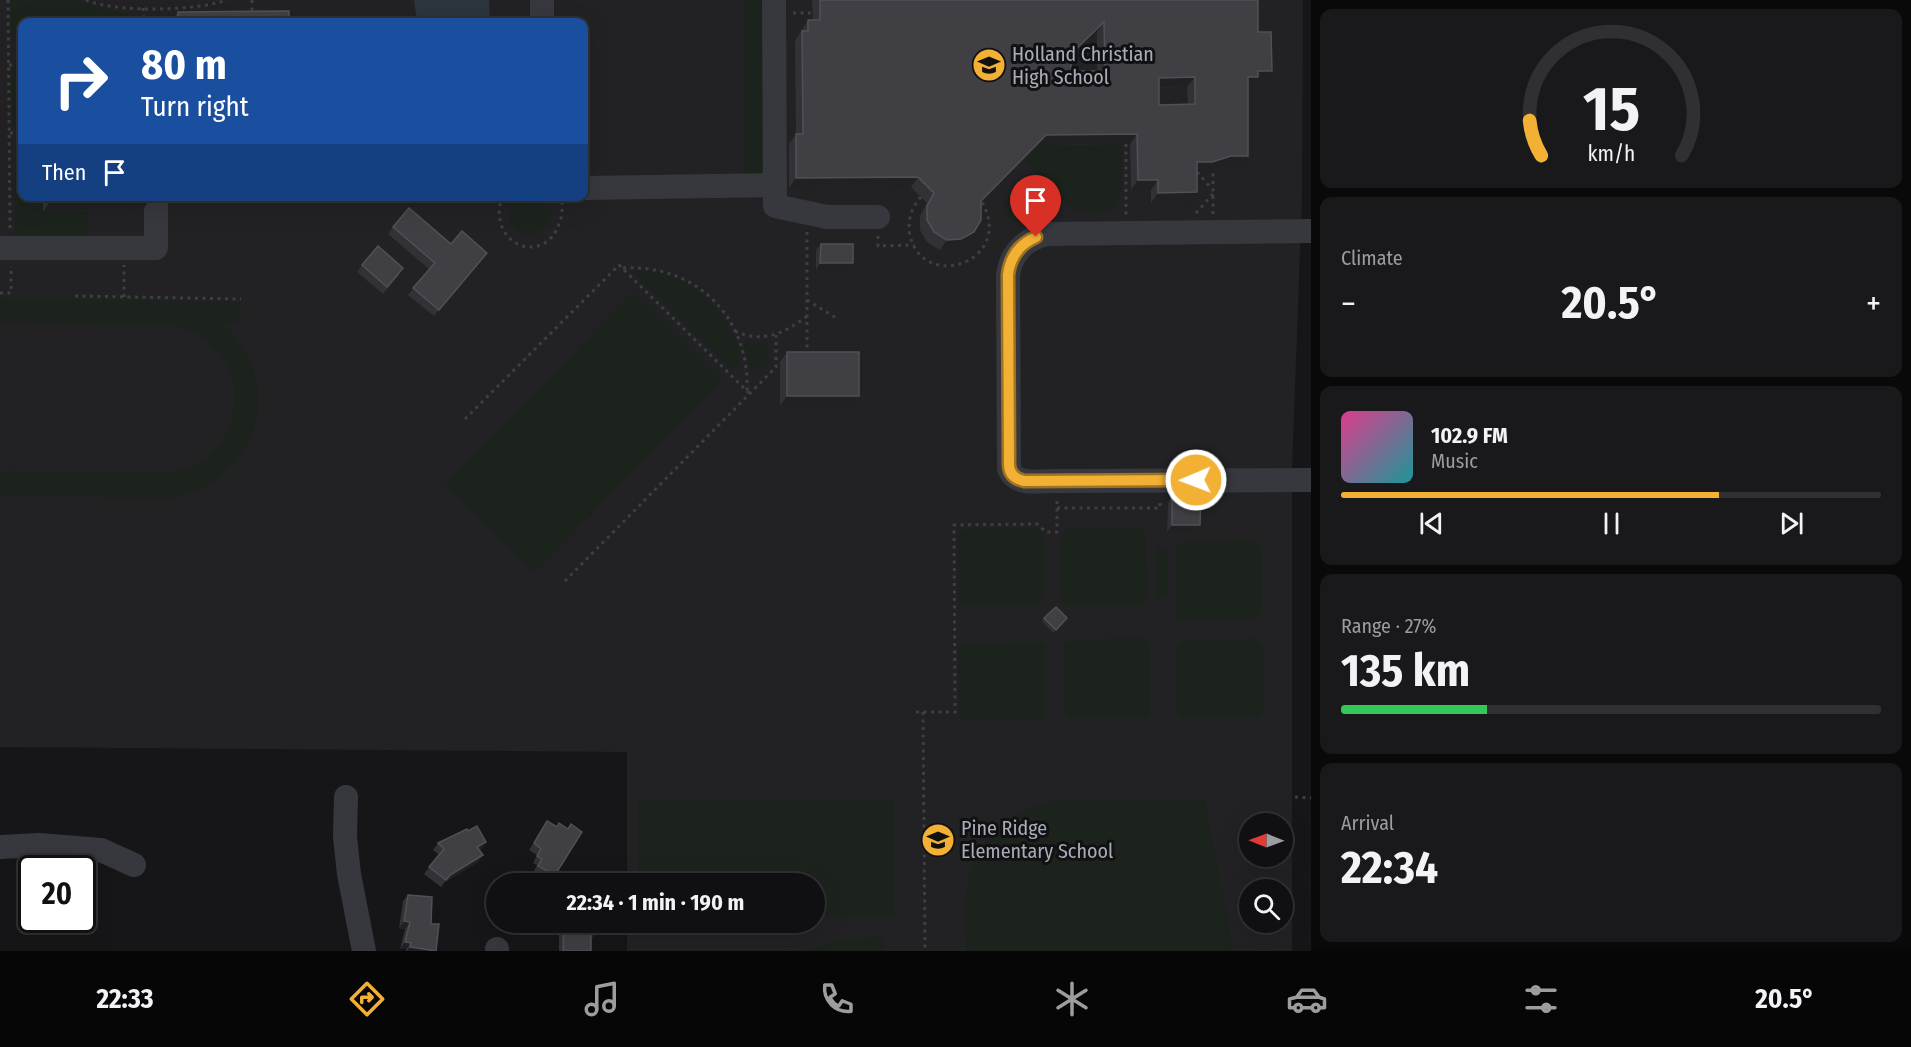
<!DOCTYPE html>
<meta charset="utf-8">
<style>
body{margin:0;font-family:"Fira Sans Condensed",sans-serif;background:#19191b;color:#f1f3f6;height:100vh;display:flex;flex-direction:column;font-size:22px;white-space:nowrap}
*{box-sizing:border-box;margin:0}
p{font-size:20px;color:#9c9d9f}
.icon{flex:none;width:33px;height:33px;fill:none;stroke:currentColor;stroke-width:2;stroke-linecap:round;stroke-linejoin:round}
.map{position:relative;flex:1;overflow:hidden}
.panel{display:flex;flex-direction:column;gap:9px;padding:9px;background:#09090a;width:600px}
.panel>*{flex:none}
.guide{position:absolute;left:18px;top:18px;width:570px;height:183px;border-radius:12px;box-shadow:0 6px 24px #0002,0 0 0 2px #303032;background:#1a4fa0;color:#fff;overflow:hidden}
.needle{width:39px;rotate:271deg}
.fabs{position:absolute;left:1239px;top:813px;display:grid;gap:12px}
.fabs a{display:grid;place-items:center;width:54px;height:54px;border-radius:50%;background:#101012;box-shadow:0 6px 24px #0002,0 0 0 2px #303032;font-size:30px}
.speed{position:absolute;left:18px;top:855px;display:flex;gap:12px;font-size:30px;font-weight:700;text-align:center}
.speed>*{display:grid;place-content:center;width:78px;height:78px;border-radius:50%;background:#101012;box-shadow:0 6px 24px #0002,0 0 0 2px #303032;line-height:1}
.speed .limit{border:3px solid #111;border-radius:9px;background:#fff;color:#111}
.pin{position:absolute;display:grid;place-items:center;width:51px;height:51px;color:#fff;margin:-62px -26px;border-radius:50% 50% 50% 0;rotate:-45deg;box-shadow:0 0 6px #0007}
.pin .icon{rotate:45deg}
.me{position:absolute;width:66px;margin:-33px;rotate:269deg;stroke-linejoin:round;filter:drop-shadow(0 0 4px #0008)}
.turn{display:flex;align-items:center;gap:21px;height:126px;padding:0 24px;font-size:27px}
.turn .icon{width:78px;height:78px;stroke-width:2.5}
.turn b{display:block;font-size:42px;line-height:51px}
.then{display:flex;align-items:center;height:57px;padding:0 24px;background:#0003;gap:12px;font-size:22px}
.big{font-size:45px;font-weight:700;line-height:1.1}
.panel .tile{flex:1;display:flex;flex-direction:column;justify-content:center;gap:9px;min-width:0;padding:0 21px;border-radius:12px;background:#19191b}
.panel .dial{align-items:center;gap:0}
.dial svg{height:156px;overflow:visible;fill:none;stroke:#303032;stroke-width:7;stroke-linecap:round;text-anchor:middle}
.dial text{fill:#f1f3f6;stroke:none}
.song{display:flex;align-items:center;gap:18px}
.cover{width:72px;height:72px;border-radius:9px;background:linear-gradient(135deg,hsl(330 70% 55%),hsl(180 70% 35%))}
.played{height:6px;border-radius:3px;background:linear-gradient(90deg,#f2b134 70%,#303032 70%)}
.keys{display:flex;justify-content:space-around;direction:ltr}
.heat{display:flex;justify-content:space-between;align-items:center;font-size:33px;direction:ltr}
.charge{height:9px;border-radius:4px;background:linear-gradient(90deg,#34c759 27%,#303032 0)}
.trip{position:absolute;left:486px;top:873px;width:339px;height:60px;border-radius:30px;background:#101012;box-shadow:0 6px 24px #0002,0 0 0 2px #303032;font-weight:700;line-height:60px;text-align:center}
.tab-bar{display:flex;height:96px;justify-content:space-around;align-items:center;background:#060607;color:#9c9d9f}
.tab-bar .icon{width:42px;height:42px}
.tab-bar .selected{color:#f2b134}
.tab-bar b{font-size:27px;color:#f1f3f6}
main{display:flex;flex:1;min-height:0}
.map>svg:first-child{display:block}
</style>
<main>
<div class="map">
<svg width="1311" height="951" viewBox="0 0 1311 951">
<rect width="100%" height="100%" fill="#161618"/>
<path fill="#222225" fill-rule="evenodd" d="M 0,0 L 1303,0 L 1302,198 L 1292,468 L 1292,951 L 627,951 L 627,923 L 814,922 L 814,884 L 627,883 L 627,752 L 0,747 ZM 22,22 L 584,22 L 584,196 L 22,196 ZM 1250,824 L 1282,824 L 1282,856 L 1250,856 ZM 1250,890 L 1282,890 L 1282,922 L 1250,922 Z"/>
<g fill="#1c231d">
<polygon points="11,0 78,0 98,9 127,14 136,22 22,22 22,35 11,35"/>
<polygon points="744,0 765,0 765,173 748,176 745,170"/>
<polygon points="22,67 22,126 13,127 12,68"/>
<path d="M 1121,144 C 1121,161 1128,205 1108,210 C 1098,213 1084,210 1074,210 L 1023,161 L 1023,145 Z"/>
<polygon points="22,169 22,196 43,197 43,212 88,212 88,240 14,237 14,178"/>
<circle cx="1016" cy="208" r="13"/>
<path d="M 512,197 L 533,197 L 542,207 L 551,210 C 546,255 496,236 512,197 Z"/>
<path d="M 634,270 C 687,265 731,312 742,360 L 732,370 L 632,272 Z"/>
<polygon points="633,292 722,381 535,572 445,484"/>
<path d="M 0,298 L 241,302 L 241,324 L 224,325 C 249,349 263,381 257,415 C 250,457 216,490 174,497 C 151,500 125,497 101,497 C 67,496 34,495 0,495 L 0,471 C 39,471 79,472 118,472 C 140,473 165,476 186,469 C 221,456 239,420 234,385 C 230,360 210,337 186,329 C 165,321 141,324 118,323 C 79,323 39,322 0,322 Z"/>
<polygon points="746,340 761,342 768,348 768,357 753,371 749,370 744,344"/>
<polygon points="1140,527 1146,533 1147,600 1141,606 1066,606 1060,600 1060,535 1066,529"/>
<polygon points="1037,528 1043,533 1044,600 1038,606 963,606 957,600 957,535 963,529"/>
<polygon points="1255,540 1261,546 1262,613 1256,619 1181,619 1175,612 1175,548 1181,542"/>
<polygon points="1159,547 1165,549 1167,553 1168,593 1166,597 1162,599 1158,597 1156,593 1156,553"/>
<polygon points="1143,638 1150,644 1150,711 1145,717 1069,717 1064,711 1063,646 1070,640"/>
<polygon points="1256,639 1263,645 1263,712 1258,718 1182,718 1177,711 1176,646 1182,640"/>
<polygon points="1038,642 1045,647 1045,714 1040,720 964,720 959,714 958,649 964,643"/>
<polygon points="638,799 894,799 894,917 815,916 814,884 638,883"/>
<path d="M 1066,799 L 1205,799 L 1233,951 L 966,951 C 966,930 963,907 967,887 C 976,836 1017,805 1066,799 Z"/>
<polygon points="883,937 883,951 805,951 838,940"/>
</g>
<polygon fill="#2c353c" points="414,0 489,0 490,22 417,22"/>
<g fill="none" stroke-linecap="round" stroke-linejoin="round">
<g stroke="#3d3f44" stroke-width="3" stroke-dasharray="3 4.5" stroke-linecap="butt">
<polyline points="8,0 10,229"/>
<path d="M 86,0 C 116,13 196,11 227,0"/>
<polyline points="252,0 252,22"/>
<polyline points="143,8 144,22"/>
<polyline points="793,13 812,13"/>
<polyline points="9,65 22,65"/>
<polyline points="10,133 22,133"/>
<polyline points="1126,144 1126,215"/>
<polyline points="1197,172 1212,189"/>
<path d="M 502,196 C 486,245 544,267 559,224 C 563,216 562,206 562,196"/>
<path d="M 921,197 C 911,208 907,221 910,236 C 925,293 1015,261 982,202"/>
<polyline points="1196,213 1213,194"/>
<polyline points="1213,214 1213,170"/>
<polyline points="807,232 807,354"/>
<polyline points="878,236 878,246 914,245"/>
<path d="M 623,268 C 696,264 750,317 747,391"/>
<polyline points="0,293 11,293 11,266"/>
<polyline points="75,296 241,299"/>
<polyline points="124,297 124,265"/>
<polyline points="807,300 838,319"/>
<path d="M 735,331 C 763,344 785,333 807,316"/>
<polyline points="465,419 619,265 750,394"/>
<polyline points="1057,508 1160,508 1160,499"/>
<polyline points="565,581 776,367 776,335"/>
<polyline points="916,712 955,712 954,525 1037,524 1046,532 1057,532 1057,500"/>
<polyline points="923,712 925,951"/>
<polyline points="1295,797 1311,798"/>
</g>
<g stroke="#37383d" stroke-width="24">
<polyline points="542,0 542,22"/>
<polyline points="774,0 775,206 827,217 878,217"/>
<polyline points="584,188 775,185"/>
<path d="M 1311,231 L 1047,234 C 1025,239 1011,253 1008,275 L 1009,469 C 1016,486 1038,481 1054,481 L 1311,480"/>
<polyline points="0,248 156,248 156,196"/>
<polyline points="346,797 345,837 349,874 364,951"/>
<polyline points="0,847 39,845 101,850 134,865"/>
<polyline points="497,949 497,951"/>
</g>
</g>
<g fill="#323236" fill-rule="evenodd">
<path d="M 812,0 L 1258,0 L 1258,32 L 1272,71 L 1265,81 L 1255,81 L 1251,87 L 1248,87 L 1241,166 L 1224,166 L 1205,172 L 1197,172 L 1190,202 L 1151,203 L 1151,190 L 1131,190 L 1130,144 L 1039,145 L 981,204 L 974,232 L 966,242 L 954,249 L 940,250 L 927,242 L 920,230 L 920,216 L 927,203 L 911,187 L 789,188 L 789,144 L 796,134 L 795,41 L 808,20 L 813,20 ZM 1097,32 L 1097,71 L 1071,71 L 1071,57 ZM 1187,87 L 1188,104 L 1159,105 L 1159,88 Z"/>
<polygon points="178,12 289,22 171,22"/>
<polygon points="43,196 151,196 151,198 142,211 43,212"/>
<polygon points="393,227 451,244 487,253 434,316 408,295 429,269 388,234"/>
<polygon points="821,244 853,263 849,270 816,270 816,250"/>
<polygon points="362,265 399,275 383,294 357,272"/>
<polygon points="787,352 859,396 852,406 780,406 780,362"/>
<polygon points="1172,496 1200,525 1196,532 1167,532 1168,503"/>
<polygon points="1044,618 1065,621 1053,633 1042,621"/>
<polygon points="547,821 556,827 559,823 555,875 550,882 533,873 537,865 533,863 537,855 529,850"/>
<polygon points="438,843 482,849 479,850 478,862 445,882 441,887 424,874 439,855 433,850"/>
<polygon points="408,895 431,924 436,951 406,951 406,949 400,949 405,929 399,928 403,901"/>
<polygon points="559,922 597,922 591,941 591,951 559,951"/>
</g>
<g fill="#212124">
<polygon points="1104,22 1097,32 1064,64 1071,54"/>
<polygon points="1258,71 1272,71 1265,81 1255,81 1251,87 1240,87 1248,77"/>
<polygon points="1195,77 1187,87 1152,88 1159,78"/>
<polygon points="1137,134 1130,144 1039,145 974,211 981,201 1046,135"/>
<polygon points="1231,156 1248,156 1241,166 1224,166 1205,172 1190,172 1197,162"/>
<polygon points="918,177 911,187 789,188 796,178"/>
<polygon points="1138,180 1158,180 1151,190 1131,190"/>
<polygon points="1197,192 1190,202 1151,203 1158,193"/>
<polygon points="151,198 142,211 43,212 52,199"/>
<polygon points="974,232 966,242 954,249 940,250 947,240"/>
<polygon points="487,253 482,260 434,316 439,310"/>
<polygon points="820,263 853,263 849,270 816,270"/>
<polygon points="787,396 859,396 852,406 780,406"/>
<polygon points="1172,525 1200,525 1196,532 1167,532"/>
<polygon points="486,842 482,849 473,853 477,847"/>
<polygon points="483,855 478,862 445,882 441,887 450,875"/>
<polygon points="404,921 410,922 405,929 399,928"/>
<polygon points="591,934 596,934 591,941 586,941"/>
<polygon points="405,942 411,943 406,949 400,949"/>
<polygon points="410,947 436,951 407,951"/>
</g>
<g fill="#3f3f44" stroke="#4f5156" stroke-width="1.5" fill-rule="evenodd">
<path d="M 820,0 L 1258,0 L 1258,32 L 1271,32 L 1272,71 L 1258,71 L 1258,77 L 1248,77 L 1248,156 L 1231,156 L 1212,162 L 1197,162 L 1197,192 L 1158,193 L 1158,180 L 1138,180 L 1137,134 L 1046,135 L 981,201 L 981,220 L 974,232 L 961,239 L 947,240 L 934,232 L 927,220 L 927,206 L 934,193 L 918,177 L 796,178 L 796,134 L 803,134 L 802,31 L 808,31 L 808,20 L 820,20 ZM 1104,22 L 1105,71 L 1071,71 L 1071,54 ZM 1195,77 L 1195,104 L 1159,105 L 1159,78 Z"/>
<polygon points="289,11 289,22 178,22 178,12"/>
<polygon points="52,196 151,196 151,198 52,199"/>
<polygon points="409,208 451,244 462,231 487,253 439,310 413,288 435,263 393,227"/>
<polygon points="821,244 853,244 853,263 820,263"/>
<polygon points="378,246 403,268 387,287 362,265"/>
<rect x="787" y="352" width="72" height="44"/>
<polygon points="1172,496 1201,497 1200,525 1172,525"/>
<polygon points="1056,607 1067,618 1056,630 1044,618"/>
<polygon points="547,821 557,827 559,823 568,829 571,824 582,832 555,875 538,866 542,859 537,856 541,849 534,843"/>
<polygon points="477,826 486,842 477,847 483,855 450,875 446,880 429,867 444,849 438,843 467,829 468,831"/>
<polygon points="408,895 432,897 431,924 439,924 436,951 410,947 411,943 405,942 410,922 404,921"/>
<polygon points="564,922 597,922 596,934 591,934 591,951 563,951"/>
</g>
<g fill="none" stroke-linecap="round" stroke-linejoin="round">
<g stroke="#9d7322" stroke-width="15">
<path id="route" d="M 1036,237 C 1020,244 1010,257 1008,275 L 1009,464 C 1009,474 1015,479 1024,481 L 1196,480"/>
</g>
<use href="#route" stroke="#f2b134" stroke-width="10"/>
</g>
<defs>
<g id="school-disc" transform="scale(1.725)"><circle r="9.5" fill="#f2b134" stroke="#111113"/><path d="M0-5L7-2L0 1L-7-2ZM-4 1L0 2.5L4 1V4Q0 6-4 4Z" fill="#111"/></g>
</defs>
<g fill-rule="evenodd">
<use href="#school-disc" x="989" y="65"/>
<use href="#school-disc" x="938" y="840"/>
</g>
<g text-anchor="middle" stroke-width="6" stroke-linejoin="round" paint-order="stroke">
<g font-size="20" fill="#a8adb8" stroke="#111113" text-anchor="start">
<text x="1012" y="61">Holland Christian<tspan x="1012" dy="23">High School</tspan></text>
<text x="961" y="835">Pine Ridge<tspan x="961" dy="23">Elementary School</tspan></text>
</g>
</g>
</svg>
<div class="fabs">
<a><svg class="needle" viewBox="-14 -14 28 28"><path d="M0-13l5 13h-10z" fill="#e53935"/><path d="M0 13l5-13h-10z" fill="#9c9d9f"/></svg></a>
<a><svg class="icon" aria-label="search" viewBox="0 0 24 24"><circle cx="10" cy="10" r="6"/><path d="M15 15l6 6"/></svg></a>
</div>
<div class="speed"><div class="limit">20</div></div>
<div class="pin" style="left:1036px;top:237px;background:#d93025"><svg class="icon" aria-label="arrive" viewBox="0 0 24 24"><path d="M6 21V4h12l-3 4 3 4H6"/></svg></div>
<svg class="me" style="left:1196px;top:480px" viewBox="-20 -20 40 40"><circle r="17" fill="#f2b134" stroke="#fff" stroke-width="3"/><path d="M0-11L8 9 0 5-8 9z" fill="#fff"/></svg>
<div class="trip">22:34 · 1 min · 190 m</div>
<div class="guide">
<div class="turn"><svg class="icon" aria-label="right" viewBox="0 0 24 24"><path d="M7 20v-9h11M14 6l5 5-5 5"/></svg><div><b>80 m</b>Turn right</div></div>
<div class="then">Then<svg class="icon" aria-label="arrive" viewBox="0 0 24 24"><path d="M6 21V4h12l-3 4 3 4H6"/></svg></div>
</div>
</div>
<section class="panel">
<div class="tile dial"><svg viewBox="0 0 100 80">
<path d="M14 69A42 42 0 1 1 86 69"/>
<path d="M14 69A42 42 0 0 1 8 51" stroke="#f2b134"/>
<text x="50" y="56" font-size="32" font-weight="700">15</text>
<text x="50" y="72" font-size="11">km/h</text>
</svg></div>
<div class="tile"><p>Climate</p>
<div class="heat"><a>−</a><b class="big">20.5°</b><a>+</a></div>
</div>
<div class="tile">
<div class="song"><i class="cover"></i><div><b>102.9 FM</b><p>Music</p></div></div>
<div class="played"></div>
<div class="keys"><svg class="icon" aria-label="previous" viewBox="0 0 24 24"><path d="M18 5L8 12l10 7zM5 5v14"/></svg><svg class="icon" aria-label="pause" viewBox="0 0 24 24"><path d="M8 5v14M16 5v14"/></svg><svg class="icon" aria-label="next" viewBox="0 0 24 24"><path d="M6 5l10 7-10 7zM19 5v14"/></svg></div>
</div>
<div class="tile"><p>Range · 27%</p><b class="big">135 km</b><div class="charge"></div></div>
<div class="tile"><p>Arrival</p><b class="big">22:34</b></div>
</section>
</main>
<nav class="tab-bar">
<b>22:33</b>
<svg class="icon selected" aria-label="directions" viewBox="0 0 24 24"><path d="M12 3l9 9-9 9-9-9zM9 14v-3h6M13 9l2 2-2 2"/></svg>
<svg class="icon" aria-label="music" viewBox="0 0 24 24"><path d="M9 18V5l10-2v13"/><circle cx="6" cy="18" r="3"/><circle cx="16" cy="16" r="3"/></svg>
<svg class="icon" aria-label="phone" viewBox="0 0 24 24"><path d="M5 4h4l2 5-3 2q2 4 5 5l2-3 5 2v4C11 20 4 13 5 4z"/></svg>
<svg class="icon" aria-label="climate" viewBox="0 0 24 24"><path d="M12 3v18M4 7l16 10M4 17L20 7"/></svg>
<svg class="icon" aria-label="car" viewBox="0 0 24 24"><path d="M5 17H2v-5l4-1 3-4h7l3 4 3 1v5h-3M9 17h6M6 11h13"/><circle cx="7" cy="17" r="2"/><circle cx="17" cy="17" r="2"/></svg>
<svg class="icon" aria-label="filters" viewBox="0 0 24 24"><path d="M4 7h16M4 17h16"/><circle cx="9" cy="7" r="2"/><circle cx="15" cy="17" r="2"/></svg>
<b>20.5°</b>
</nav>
